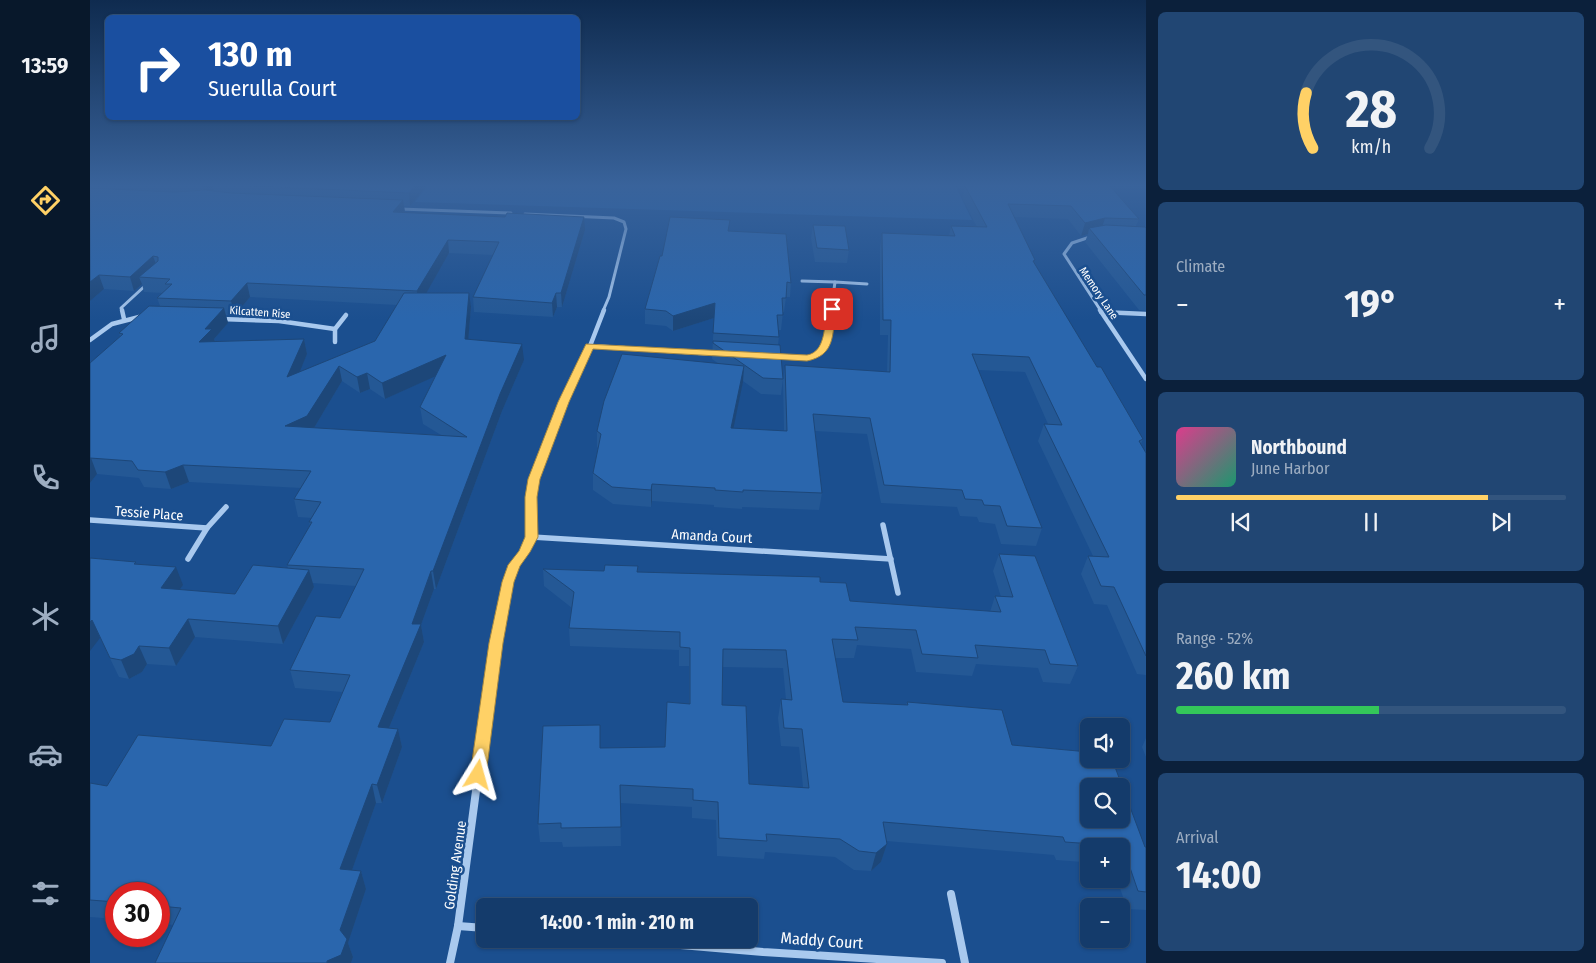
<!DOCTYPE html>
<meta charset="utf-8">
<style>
body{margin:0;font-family:"Fira Sans Condensed",sans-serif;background:#214673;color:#f1f3f6;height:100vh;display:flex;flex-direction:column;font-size:19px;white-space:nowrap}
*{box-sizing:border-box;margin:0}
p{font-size:16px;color:#9dadc1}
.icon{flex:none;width:28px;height:28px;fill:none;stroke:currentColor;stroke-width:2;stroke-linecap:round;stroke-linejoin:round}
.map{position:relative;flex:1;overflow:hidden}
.side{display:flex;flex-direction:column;gap:12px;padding:12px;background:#0b203b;width:450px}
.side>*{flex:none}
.banner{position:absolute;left:15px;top:15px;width:475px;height:105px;border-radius:8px;box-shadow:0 1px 4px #0004,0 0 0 1px #33557e;background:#1a4fa0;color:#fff;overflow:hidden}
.buttons{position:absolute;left:990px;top:718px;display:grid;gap:10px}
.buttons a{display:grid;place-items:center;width:50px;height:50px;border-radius:8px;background:#143b6b;box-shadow:0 1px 4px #0004,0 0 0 1px #33557e;font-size:25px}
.speed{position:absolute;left:15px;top:882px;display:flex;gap:10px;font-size:25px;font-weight:700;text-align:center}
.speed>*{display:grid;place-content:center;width:65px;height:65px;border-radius:50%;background:#143b6b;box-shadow:0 1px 4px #0004,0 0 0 1px #33557e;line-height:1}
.speed .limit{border:8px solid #d22;background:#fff;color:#111}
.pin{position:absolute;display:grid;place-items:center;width:42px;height:42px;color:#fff;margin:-21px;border-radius:10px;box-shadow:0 2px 8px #0006}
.me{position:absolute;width:55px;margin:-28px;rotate:8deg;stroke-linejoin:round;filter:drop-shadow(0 0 4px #0008)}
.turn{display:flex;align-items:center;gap:18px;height:105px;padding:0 20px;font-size:22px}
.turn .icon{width:65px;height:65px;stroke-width:2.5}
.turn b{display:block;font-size:35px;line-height:42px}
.big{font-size:38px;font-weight:700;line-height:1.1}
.side .card{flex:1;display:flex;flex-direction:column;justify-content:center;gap:8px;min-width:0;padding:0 18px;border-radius:8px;background:#214673}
.side .dial{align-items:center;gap:0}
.dial svg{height:130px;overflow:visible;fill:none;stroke:#33557e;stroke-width:7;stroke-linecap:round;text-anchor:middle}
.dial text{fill:#f1f3f6;stroke:none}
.song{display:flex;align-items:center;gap:15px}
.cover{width:60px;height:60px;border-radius:8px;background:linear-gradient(135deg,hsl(330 70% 55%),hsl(160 70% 35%))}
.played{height:5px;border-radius:2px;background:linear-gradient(90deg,#ffd166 80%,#33557e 80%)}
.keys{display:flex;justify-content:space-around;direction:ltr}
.heat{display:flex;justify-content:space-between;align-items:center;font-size:28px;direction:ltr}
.charge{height:8px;border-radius:4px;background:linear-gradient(90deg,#34c759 52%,#33557e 0)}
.trip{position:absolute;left:386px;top:898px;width:282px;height:50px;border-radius:8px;background:#143b6b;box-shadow:0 1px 4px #0004,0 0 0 1px #33557e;font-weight:700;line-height:50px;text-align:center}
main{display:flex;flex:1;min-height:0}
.tab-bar{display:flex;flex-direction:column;width:90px;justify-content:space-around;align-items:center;background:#08182b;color:#9dadc1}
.tab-bar .icon{width:35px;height:35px}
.tab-bar .active{color:#ffd166}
.tab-bar b{font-size:22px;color:#f1f3f6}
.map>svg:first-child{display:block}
</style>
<main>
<nav class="tab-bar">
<b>13:59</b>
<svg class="icon active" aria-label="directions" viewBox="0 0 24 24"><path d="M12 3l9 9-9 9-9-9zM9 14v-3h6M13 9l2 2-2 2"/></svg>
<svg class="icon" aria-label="music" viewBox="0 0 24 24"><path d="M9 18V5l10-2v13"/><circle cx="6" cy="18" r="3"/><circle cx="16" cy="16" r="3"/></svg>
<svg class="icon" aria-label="phone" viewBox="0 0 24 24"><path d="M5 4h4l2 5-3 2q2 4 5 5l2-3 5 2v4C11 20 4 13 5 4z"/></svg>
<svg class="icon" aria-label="climate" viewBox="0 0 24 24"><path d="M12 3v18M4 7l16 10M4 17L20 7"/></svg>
<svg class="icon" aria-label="car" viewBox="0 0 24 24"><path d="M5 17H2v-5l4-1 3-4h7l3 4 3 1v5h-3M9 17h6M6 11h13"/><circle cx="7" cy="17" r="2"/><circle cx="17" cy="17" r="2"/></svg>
<svg class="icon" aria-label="filters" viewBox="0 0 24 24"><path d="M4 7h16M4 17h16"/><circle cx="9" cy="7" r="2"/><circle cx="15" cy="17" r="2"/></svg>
</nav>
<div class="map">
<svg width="1056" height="963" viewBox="0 0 1056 963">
<rect width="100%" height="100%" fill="#1b4f8f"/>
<polygon fill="#2461a8" points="338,185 865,185 882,220 325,202"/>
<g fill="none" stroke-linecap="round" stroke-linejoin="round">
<g stroke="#a9c9ee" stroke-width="3">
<polyline points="310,209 421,213"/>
<polyline points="435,214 524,218 534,222 536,229 519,297 513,311"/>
<polyline points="1003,236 982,243 974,254 1011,311"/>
<polyline points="712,281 745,282"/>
<polyline points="32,311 31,308 57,284"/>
<polyline points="741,311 745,282 777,284"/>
</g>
<g stroke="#a9c9ee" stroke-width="4.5">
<polyline points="32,310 34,319"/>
<polyline points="1010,310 1056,379"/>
<polyline points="1011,312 1056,314"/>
<polyline points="131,319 189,321 245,329"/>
<polyline points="0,340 22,324 53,316"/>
<polyline points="245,342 245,329 256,315"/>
<polyline points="500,346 627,354"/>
<polyline points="685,357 717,358 731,353 736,342 741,310"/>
<polyline points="446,475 473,402 500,346 514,310"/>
</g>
<g stroke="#a9c9ee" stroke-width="5.5">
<polyline points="0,520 117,528 98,559"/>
<polyline points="793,525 808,593"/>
<polyline points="117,528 136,507"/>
<polyline points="442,537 801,559"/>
<polyline points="400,687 406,643 418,582 424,565 442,537 441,497 446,473"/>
</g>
<g stroke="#a9c9ee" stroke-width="8">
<polyline points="861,894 875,963"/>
<polyline points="368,926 395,928"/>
<polyline points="520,939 673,952 852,963"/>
<polyline points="360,963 368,926 400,686"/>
</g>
</g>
<g fill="#245895" fill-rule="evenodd">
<path d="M 0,185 L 335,185 L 333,187 L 334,189 L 320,206 L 314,206 L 315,213 L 495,230 L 472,307 L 467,307 L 463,317 L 384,312 L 383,297 L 403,255 L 359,253 L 336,293 L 381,307 L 378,339 L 434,360 L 412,411 L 346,589 L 344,589 L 331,625 L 334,642 L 299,728 L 308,729 L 312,747 L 292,803 L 286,803 L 262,870 L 271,871 L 276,889 L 258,943 L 263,957 L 261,963 L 65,963 L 83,925 L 69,923 L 69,894 L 26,894 L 26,919 L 0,917 L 0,783 L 17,786 L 181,746 L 240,722 L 252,692 L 205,688 L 200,670 L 250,618 L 266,586 L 222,583 L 224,587 L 193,644 L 105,637 L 86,666 L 57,664 L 52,672 L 39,679 L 29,677 L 10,638 L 47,564 L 93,585 L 89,590 L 145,594 L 198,568 L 197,565 L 220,526 L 219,522 L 222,518 L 208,517 L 204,499 L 211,488 L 99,482 L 81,489 L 54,487 L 49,478 L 7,474 L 0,483 L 0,363 L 30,336 L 29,333 L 70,306 L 67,298 L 73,293 L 54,292 L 52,284 L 44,291 L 14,289 L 0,301 ZM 160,297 L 307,305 L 285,341 L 209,372 L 217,354 L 214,339 L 125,341 L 124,339 L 138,323 L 136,315 L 145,315 ZM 345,376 L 330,407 L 333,424 L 351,435 L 224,428 L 252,381 L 270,393 L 280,389 L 295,399 Z"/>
<polygon points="877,185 1019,185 1049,219 1046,226 1056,228 1056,311 1049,310 995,242 998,234 991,236 978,219 924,217 944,263 1007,367 1053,439 1051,444 1056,453 1056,675 1047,674 1017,605 1004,604 991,574 998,556 1003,556 948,441 954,424 958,424 935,372 888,370 952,528 946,546 911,544 905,524 889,522 887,517 870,516 867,507 791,503 777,434 725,431 732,493 729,510 652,507 652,509 624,507 624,505 562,501 561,507 523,504 503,490 503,473 508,448 507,447 507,431 629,364 622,359 624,318 583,331 576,326 555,324 555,309 572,256 639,231 701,283 700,297 696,297 694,312 693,312 691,330 688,330 689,337 688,345 693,379 691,395 671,394 653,381 643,428 694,431 693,381 695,365 797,372 798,335 790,335 790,247 792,233 859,236 861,226 887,227 872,198 875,186 878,186"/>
<polygon points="723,225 759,250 757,263 725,262 721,238"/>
<path d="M 909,554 L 988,666 L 980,684 L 953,682 L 948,668 L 886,664 L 882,676 L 826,672 L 821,649 L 767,645 L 764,658 L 745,658 L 753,702 L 816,705 L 817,702 L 922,745 L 1056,847 L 1056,910 L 1037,909 L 1027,879 L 1031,879 L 1031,846 L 999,846 L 999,866 L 995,865 L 993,862 L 966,860 L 964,855 L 796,841 L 797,844 L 791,862 L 781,871 L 764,870 L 745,857 L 675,852 L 674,859 L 627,856 L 626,820 L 602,818 L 602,807 L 530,803 L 531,846 L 473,847 L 472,842 L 450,842 L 448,824 L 510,748 L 575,747 L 599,704 L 599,666 L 589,666 L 589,650 L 480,646 L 479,628 L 482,608 L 454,586 L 453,569 L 548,572 L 730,582 L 760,601 L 900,612 L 905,596 L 911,597 L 903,571 ZM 633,667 L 693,668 L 696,700 L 691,699 L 688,718 L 691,746 L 709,747 L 713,787 L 659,784 L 632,705 Z"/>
<polygon points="1056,738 1056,757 1052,747"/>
</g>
<g fill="#1d4779">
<polygon points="113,185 123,185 124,190 115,196"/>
<polygon points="326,185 335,185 333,187 334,189 320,206 319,193"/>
<polygon points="313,200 315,213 303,212"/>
<polygon points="494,217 495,230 472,307 471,293"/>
<polygon points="1015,218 1011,231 999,228 998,234 991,236 995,223"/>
<polygon points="358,240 359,253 329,306 327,291"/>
<polygon points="63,256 68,270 49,277 52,284 44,291 40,277"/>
<polygon points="9,275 14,289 0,301 0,282"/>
<polygon points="157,283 160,297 145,315 141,301"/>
<polygon points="379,293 381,307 377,354 375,339"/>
<polygon points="466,293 467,307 463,317 462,303"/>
<polygon points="625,303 624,318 583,331 583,316"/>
<polygon points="134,308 138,323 124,339 126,344 109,342 115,329"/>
<polygon points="214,339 217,354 201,393 197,377"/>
<polygon points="432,344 434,360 412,411 346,589 343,571 410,394"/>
<polygon points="356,355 357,371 295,399 292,383"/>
<polygon points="249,366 252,381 221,433 195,426"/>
<polygon points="654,366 653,382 640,445 641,428"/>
<polygon points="277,373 280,389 270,393 267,377"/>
<polygon points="0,458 1,458 7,474 0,483"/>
<polygon points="93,465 99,482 81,489 75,472"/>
<polygon points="562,484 562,501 561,507 561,490"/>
<polygon points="86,567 93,585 78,606 71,588"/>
<polygon points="219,570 224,587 193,644 188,626"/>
<polygon points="341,571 344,589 331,625 334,642 292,745 288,727 322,624"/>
<polygon points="98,619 105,637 86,666 79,648"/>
<polygon points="2,620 10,638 0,651 0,622"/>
<polygon points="49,646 57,664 52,672 39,679 31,660"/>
<polygon points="308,729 312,747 292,803 287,785"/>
<polygon points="282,784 286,803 256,887 250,869"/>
<polygon points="797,844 791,862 781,871 786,853"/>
<polygon points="271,871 276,889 258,943 263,957 261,963 237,963 250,930"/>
</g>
<g fill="#2a66ad" stroke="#1d4779" fill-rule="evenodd">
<polygon points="140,185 326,185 319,193"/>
<polygon points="887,185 1019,185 1049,219 1015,218 995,223 981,206 918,204 945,260 943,261 1007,367 1011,367 1053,439 1049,441 1056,453 1056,656 1024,587 1011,586 998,556 1019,557 954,424 972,425 939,357 882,354 952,528 917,526 910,506 894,505 892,500 875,499 872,490 794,485 780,418 723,414 732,493 653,490 653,492 625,490 625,488 562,484 561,490 522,487 503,473 511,434 507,431 514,401 532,354 654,366 641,428 697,431 695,365 800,372 801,320 793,320 792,233 865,236 861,226 897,227 875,186 888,186"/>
<polygon points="0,188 84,192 115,190 141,193 313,200 303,212 415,217 417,213 494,217 471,293 466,293 462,303 383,297 409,242 358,240 327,291 157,283 141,301 67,298 82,284 75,284 80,279 49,277 68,261 68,257 63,256 40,277 9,275 0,282"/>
<polygon points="580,217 640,220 638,231 696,234 701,283 697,282 696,298 692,298 693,315 687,315 689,337 623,333 625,303 583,316 576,311 555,309 570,256 572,256"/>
<polygon points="723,225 755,226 759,250 727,248"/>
<polygon points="1016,225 1055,227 1056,228 1056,295 1054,295 999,228"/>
<path d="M 314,293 L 379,293 L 375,339 L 432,344 L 410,394 L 343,571 L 341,571 L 322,624 L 331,624 L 288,727 L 308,729 L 287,785 L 282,784 L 250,869 L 271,871 L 250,930 L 257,939 L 251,955 L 237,961 L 237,963 L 65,963 L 91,908 L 69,906 L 69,894 L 26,894 L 26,902 L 0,900 L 0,783 L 17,786 L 48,735 L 181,746 L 194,719 L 240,722 L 260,675 L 200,670 L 226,616 L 250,618 L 274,569 L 197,565 L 222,522 L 219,522 L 231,502 L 204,499 L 221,471 L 93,465 L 75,472 L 48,470 L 42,461 L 0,458 L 0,363 L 33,334 L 29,333 L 59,306 L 134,308 L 115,329 L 122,329 L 109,342 L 214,339 L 197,377 L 285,341 ZM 356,355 L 330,407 L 377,437 L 195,426 L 217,416 L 249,366 L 267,377 L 277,373 L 292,383 Z"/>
<polygon points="623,341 690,345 693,379 673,378 623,343"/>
<path d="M 909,554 L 945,556 L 988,666 L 960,664 L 955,650 L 885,645 L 888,658 L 832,654 L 826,630 L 765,627 L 768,640 L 742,639 L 753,702 L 818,705 L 817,702 L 912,710 L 922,745 L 999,752 L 999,759 L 1022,759 L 1055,847 L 1056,847 L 1056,892 L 1048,891 L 1037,859 L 1031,858 L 1031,846 L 1004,846 L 1003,844 L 975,842 L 973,837 L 793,822 L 797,844 L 786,853 L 769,851 L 750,839 L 676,834 L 677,841 L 629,838 L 628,802 L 603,800 L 603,789 L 530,785 L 531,827 L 471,828 L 471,823 L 448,824 L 453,726 L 510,725 L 510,748 L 575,747 L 577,702 L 600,704 L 600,648 L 590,647 L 590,632 L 479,628 L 484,592 L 453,569 L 514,571 L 515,565 L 548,566 L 547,572 L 730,577 L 730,582 L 756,583 L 760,601 L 911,612 L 905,596 L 923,597 ZM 633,649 L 696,650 L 702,700 L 691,699 L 694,728 L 712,729 L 719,788 L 659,784 L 656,706 L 632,705 ZM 999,786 L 1031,786 L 1031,819 L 999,819 Z"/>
<polygon points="0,558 46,562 44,564 86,567 71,588 145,594 163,565 219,570 188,626 98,619 79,648 49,646 44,654 31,660 20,658 2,620 0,622"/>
</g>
<linearGradient id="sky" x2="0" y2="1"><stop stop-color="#0f2b4f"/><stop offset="0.58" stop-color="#39639b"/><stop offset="1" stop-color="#39639b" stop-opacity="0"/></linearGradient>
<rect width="1056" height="320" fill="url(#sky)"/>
<path fill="#ffd166" stroke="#a68842" d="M 742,307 L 746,309 C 742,334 746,355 717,361 L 503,349 L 479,402 L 450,479 L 447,497 L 448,537 L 440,552 L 430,566 L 424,582 L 413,643 L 396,775 L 394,780 L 388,782 L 383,780 L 380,775 L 399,643 L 412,582 L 418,565 L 429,551 L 435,537 L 435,497 L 438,479 L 468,402 L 496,344 L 717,355 C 736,352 734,325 737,309 Z"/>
<g text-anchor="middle" stroke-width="5" stroke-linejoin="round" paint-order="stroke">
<g font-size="11" fill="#fff" stroke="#1b4f8f">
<text transform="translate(1009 293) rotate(56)" y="4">Memory Lane</text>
<text transform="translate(170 312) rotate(4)" y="4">Kilcatten Rise</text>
</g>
<g font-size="14" fill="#fff" stroke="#1b4f8f">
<text transform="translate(59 513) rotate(4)" y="5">Tessie Place</text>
<text transform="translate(622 536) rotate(3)" y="5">Amanda Court</text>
<text transform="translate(365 865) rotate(-82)" y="5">Golding Avenue</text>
</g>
<g font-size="16" fill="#fff" stroke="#1b4f8f">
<text transform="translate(732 940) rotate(4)" y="6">Maddy Court</text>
</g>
</g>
</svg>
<div class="buttons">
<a><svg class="icon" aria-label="sound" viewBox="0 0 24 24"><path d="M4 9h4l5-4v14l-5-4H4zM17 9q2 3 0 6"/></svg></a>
<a><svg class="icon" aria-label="search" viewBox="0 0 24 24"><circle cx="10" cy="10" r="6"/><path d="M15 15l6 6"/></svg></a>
<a>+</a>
<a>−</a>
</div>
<div class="speed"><div class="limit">30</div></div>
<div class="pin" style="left:742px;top:309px;background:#d93025"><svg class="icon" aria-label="arrive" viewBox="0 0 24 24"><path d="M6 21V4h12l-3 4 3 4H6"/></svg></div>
<svg class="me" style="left:388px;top:775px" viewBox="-20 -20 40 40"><path d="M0-17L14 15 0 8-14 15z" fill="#ffd166" stroke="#fff" stroke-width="4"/></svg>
<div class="trip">14:00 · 1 min · 210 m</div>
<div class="banner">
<div class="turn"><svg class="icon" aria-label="right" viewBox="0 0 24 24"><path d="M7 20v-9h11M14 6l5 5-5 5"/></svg><div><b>130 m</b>Suerulla Court</div></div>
</div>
</div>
<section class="side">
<div class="card dial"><svg viewBox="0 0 100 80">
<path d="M14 69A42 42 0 1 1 86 69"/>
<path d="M14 69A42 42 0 0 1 10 35" stroke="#ffd166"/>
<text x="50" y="56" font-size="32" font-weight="700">28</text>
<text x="50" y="72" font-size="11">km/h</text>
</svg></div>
<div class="card"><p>Climate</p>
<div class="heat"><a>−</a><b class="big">19°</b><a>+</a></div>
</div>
<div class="card">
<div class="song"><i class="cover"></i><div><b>Northbound</b><p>June Harbor</p></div></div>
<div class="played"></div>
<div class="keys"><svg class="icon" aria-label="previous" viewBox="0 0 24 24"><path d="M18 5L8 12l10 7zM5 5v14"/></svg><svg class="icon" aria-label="pause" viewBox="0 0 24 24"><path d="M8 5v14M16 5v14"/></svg><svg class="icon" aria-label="next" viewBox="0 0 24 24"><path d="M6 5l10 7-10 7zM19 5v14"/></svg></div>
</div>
<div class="card"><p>Range · 52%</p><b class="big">260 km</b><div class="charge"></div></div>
<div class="card"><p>Arrival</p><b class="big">14:00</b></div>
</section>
</main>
